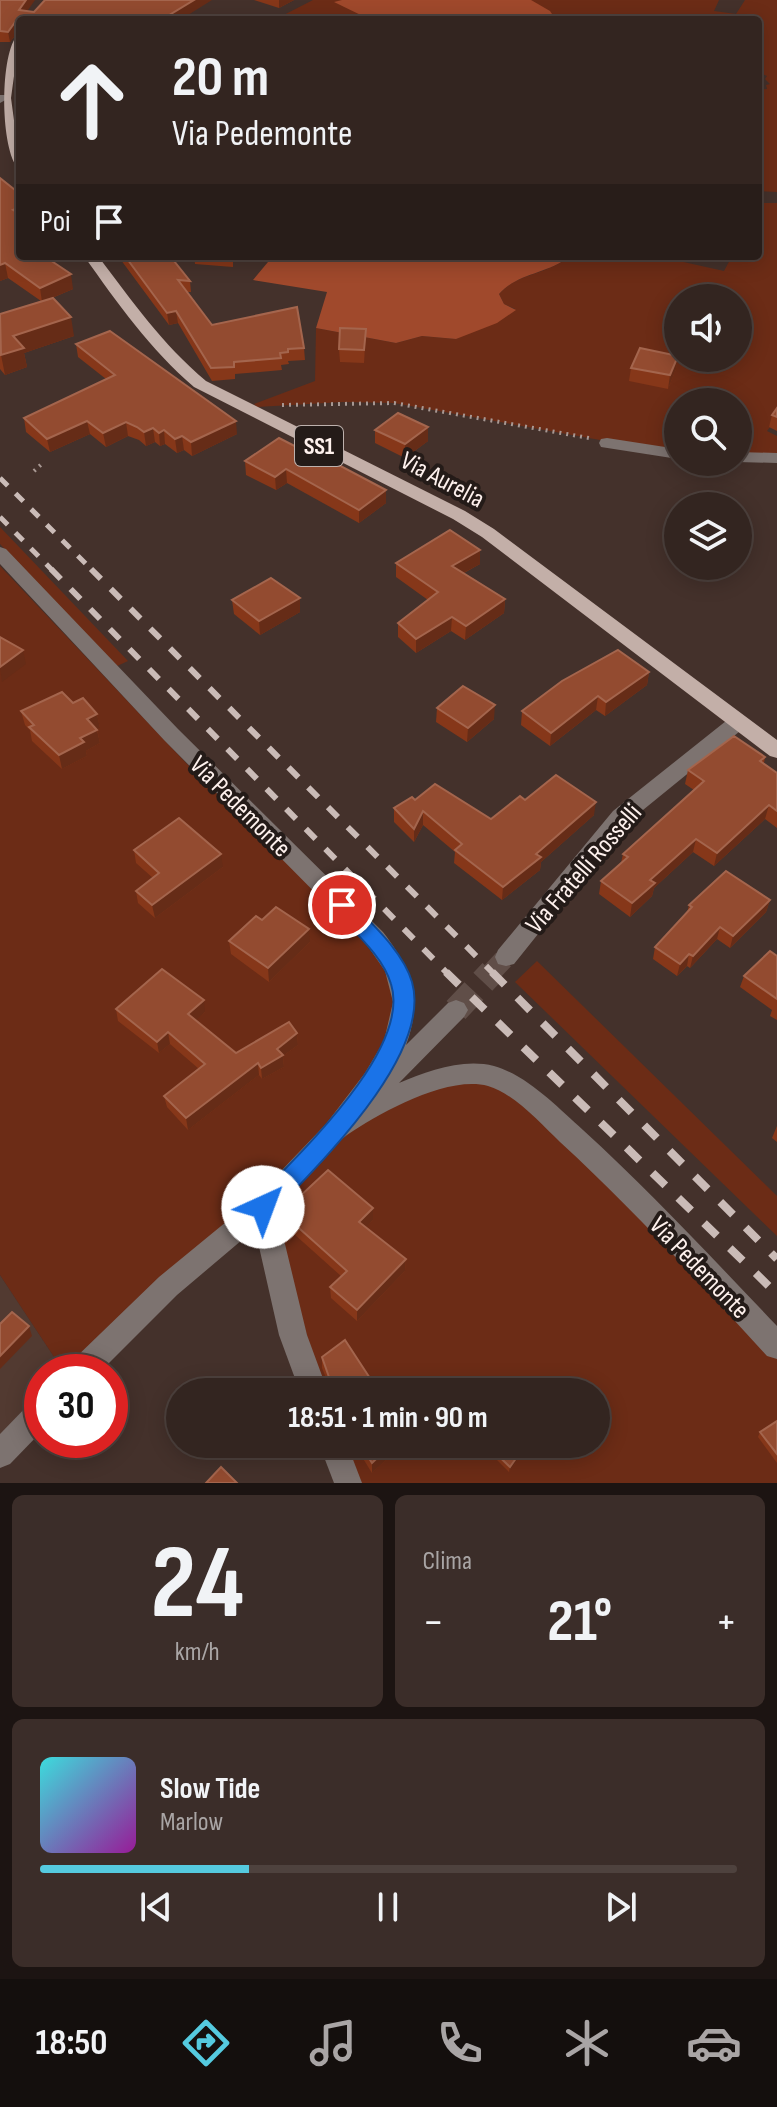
<!DOCTYPE html>
<html lang="it">
<meta charset="utf-8">
<style>
body{margin:0;font-family:"Sofia Sans Condensed",sans-serif;background:#3b2d29;color:#f1f3f6;height:100vh;display:flex;flex-direction:column;font-size:30px;white-space:nowrap}
*{box-sizing:border-box;margin:0}
p{font-size:26px;color:#a9a5a5}
.icon{flex:none;width:44px;height:44px;fill:none;stroke:currentColor;stroke-width:2;stroke-linecap:round;stroke-linejoin:round}
.map{position:relative;height:1483px;overflow:hidden}
.drawer{display:flex;flex-direction:column;gap:12px;padding:12px;background:#1c1412;flex:1}
.drawer>*{flex:none}
.hud{position:absolute;left:16px;top:16px;width:746px;height:244px;border-radius:8px;box-shadow:0 4px 20px #0003,0 0 0 2px #4e423e;background:#332520;color:#f1f3f6;overflow:hidden}
.buttons{position:absolute;left:664px;top:284px;display:grid;gap:16px}
.buttons a{display:grid;place-items:center;width:88px;height:88px;border-radius:50%;background:#332520;box-shadow:0 4px 20px #0003,0 0 0 2px #4e423e;font-size:40px}
.speed{position:absolute;left:24px;top:1354px;display:flex;gap:16px;font-size:40px;font-weight:700;text-align:center}
.speed>*{display:grid;place-content:center;width:104px;height:104px;border-radius:50%;background:#332520;box-shadow:0 4px 20px #0003,0 0 0 2px #4e423e;line-height:1}
.speed .limit{border:12px solid #d22;background:#fff;color:#111}
.pin{position:absolute;display:grid;place-items:center;width:68px;height:68px;color:#fff;margin:-34px;border:4px solid #fff;border-radius:50%;box-shadow:0 2px 8px #0007}
.me{position:absolute;width:88px;margin:-44px;rotate:43deg;stroke-linejoin:round;filter:drop-shadow(0 0 6px #0008)}
.turn{display:flex;align-items:center;gap:28px;height:168px;padding:0 24px;font-size:36px}
.turn .icon{width:104px;height:104px;stroke-width:2.5}
.turn b{display:block;font-size:56px;line-height:68px}
.then{display:flex;align-items:center;height:76px;padding:0 24px;background:#0003;gap:16px;font-size:30px}
.big{font-size:60px;font-weight:700;line-height:1.1}
.drawer .tile{flex:1;display:flex;flex-direction:column;justify-content:center;gap:12px;min-width:0;padding:0 28px;border-radius:12px;background:#3b2d29}
.drawer .dial{align-items:center;gap:0}
.dial b{font-size:104px;line-height:1}
.song{display:flex;align-items:center;gap:24px}
.cover{width:96px;height:96px;border-radius:12px;background:linear-gradient(135deg,hsl(180 70% 55%),hsl(300 70% 35%))}
.played{height:8px;border-radius:4px;background:linear-gradient(90deg,#55cadf 30%,#4e423e 30%)}
.keys{display:flex;justify-content:space-around;direction:ltr}
.heat{display:flex;justify-content:space-between;align-items:center;font-size:44px;direction:ltr}
.drawer .tiles{flex:1;display:grid;gap:12px;grid-template-columns:1fr 1fr}
.tile:last-child{grid-column:span 2}
.trip{position:absolute;left:166px;top:1378px;width:444px;height:80px;border-radius:40px;background:#332520;box-shadow:0 4px 20px #0003,0 0 0 2px #4e423e;font-weight:700;line-height:80px;text-align:center}
.tabs{display:flex;height:128px;justify-content:space-around;align-items:center;background:#140f0d;color:#a9a5a5}
.tabs .icon{width:56px;height:56px}
.tabs .current{color:#55cadf}
.tabs b{font-size:36px;color:#f1f3f6}
.map>svg:first-child{display:block}
</style>
<div class="map">
<svg width="777" height="1483" viewBox="0 0 777 1483">
<rect width="100%" height="100%" fill="#44312b"/>
<polygon fill="#523a31" points="0,1275 64,1372 42,1372 42,1399 0,1442"/>
<g fill="#6c2c16" fill-rule="evenodd">
<polygon points="313,0 719,0 714,11 736,14 745,0 777,0 777,192 758,191 758,90 767,89 766,85 770,84 765,79 767,76 758,72 758,20 274,20"/>
<path d="M 758,203 L 777,203 L 777,418 L 767,431 L 777,436 L 777,458 L 738,457 L 738,402 L 678,402 L 678,454 L 394,403 L 343,402 L 257,407 L 254,404 L 315,381 L 316,328 L 396,343 L 422,336 L 456,339 L 515,309 L 504,304 L 499,294 C 519,272 545,276 570,256 L 670,256 L 680,258 L 679,261 L 724,271 L 731,258 L 724,256 L 758,256 ZM 678,298 L 738,298 L 738,358 L 678,358 Z"/>
<polygon points="0,527 128,661 115,667 0,544"/>
<polygon points="0,566 186,763 352,927 383,967 395,999 386,1042 372,1069 327,1127 68,1372 64,1372 0,1275"/>
<polygon points="537,961 777,1196 777,1236 515,982"/>
<polygon points="463,1081 492,1082 517,1096 777,1356 777,1483 357,1483 342,1444 596,1444 596,1392 323,1392 271,1209 339,1136 404,1097"/>
</g>
<g fill="#a0492c">
<polygon points="342,0 531,0 550,11 556,20 371,20 334,2"/>
<path d="M 273,256 L 570,256 C 546,275 519,272 499,294 L 504,304 L 516,310 L 497,323 L 456,339 L 422,336 L 396,343 L 316,328 L 327,292 L 253,280 Z"/>
</g>
<g fill="none" stroke-linecap="round" stroke-linejoin="round">
<polyline stroke="#604e48" stroke-width="20" stroke-dasharray="20 10" stroke-linecap="butt" points="490,974 506,957"/>
<polyline stroke="#604e48" stroke-width="26" stroke-dasharray="26 13" stroke-linecap="butt" points="456,1010 492,972"/>
<g stroke="#a89893" stroke-width="4" stroke-dasharray="2 5" stroke-linecap="butt">
<polyline points="282,405 394,403 589,438"/>
<polyline points="686,470 728,468"/>
<polyline points="34,471 44,462"/>
</g>
<g fill="#7d7370" fill-rule="evenodd">
<polygon points="0,95 7,95 9,98 0,103"/>
<polygon points="607,438 678,449 678,459 601,447 599,443 601,439"/>
<polygon points="738,452 777,453 777,463 738,462"/>
<path d="M 0,547 L 6,549 L 178,729 L 383,932 C 411,968 423,1001 406,1045 L 448,1003 L 456,1000 L 464,1003 L 468,1010 L 464,1017 L 399,1083 C 427,1071 463,1058 494,1066 C 528,1076 557,1107 583,1130 C 651,1192 714,1260 777,1326 L 777,1359 L 767,1356 C 700,1283 633,1209 560,1142 C 540,1123 515,1094 488,1086 C 447,1075 380,1113 347,1135 C 328,1149 295,1191 277,1211 L 307,1335 L 328,1392 L 300,1392 L 279,1335 L 255,1229 L 177,1295 L 100,1372 L 67,1372 L 71,1362 L 159,1277 L 254,1199 L 326,1124 L 365,1073 L 384,1041 L 393,1002 L 385,971 L 367,945 L 164,740 L 0,564 Z"/>
<polygon points="738,715 748,722 745,727 627,823 514,964 506,966 498,964 495,957 498,950 613,811 731,717"/>
<polygon points="42,1397 42,1431 10,1464 0,1468 0,1434 32,1401"/>
<polygon points="319,1444 347,1444 362,1483 334,1483"/>
</g>
<g fill="#c3afa8" fill-rule="evenodd">
<path d="M 20,32 L 11,98 L 20,165 L 15,164 C 0,137 0,48 20,32 Z"/>
<path d="M 84,256 L 98,256 C 132,301 162,344 206,381 L 465,511 L 494,529 L 777,740 L 777,758 L 770,756 L 482,537 L 453,519 L 194,387 C 150,349 118,304 84,256 Z"/>
</g>
<g stroke="#cabbb7" stroke-width="5" stroke-dasharray="11 11" stroke-linecap="butt">
<polyline points="0,478 93,571"/>
<polyline points="0,517 53,571"/>
</g>
<g stroke="#cabbb7" stroke-width="6" stroke-dasharray="14 14" stroke-linecap="butt">
<polyline points="51,569 448,974"/>
<polyline points="91,569 494,974"/>
</g>
<g stroke="#cabbb7" stroke-width="8" stroke-dasharray="18 18" stroke-linecap="butt">
<polyline points="446,972 777,1294"/>
<polyline points="492,972 777,1259"/>
</g>
</g>
<g fill="#863719">
<polygon points="0,0 27,11 34,12 212,0 20,20 20,29 10,42 0,42"/>
<polygon points="254,0 294,0 279,8"/>
<polygon points="0,178 20,256 61,256 50,260 73,289 52,298 74,336 24,353 27,367 5,375 0,369 0,314 41,301 8,278 0,281"/>
<polygon points="118,256 170,256 190,281 191,292 187,292 212,325 304,348 305,360 288,361 289,364 281,365 282,370 235,374 235,379 212,381 178,323 169,325"/>
<polygon points="194,256 233,256 233,267 195,264"/>
<polygon points="366,329 364,363 340,362 339,349"/>
<polygon points="76,344 237,434 192,456 184,450 177,453 165,444 160,446 155,442 146,446 139,440 128,436 106,447 90,434 50,452 26,432 24,418 106,379 78,357"/>
<polygon points="678,356 676,369 668,389 629,381 631,368"/>
<polygon points="777,408 777,431 769,427 772,415"/>
<polygon points="428,427 428,441 405,458 375,443 375,430"/>
<polygon points="245,461 326,464 386,490 386,503 359,523 287,483 276,490 246,475"/>
<polygon points="396,563 480,564 464,573 505,599 504,613 465,640 451,631 416,653 398,637 398,623 428,600 396,577"/>
<polygon points="232,600 300,612 260,635 234,614"/>
<polygon points="649,672 647,685 605,716 596,710 550,746 521,725 522,711"/>
<polygon points="73,703 97,714 100,728 97,729 100,743 86,751 87,756 62,769 32,741 30,730 25,725 21,711"/>
<polygon points="437,708 494,719 467,742 436,722"/>
<polygon points="765,757 764,763 777,773 777,828 765,819 714,866 693,852 654,888 652,896 630,917 599,894 601,881 621,863 623,854 694,790 685,784 688,770"/>
<polygon points="415,800 491,819 525,800 594,815 541,862 540,870 502,900 454,863 455,852 423,825 414,842 394,822 394,808"/>
<polygon points="134,850 223,867 155,918 138,903 136,891 153,878 136,863"/>
<polygon points="770,900 766,912 730,948 717,939 690,968 687,966 677,976 653,959 655,947 687,913 689,905"/>
<polygon points="262,920 310,942 269,982 231,954 229,941"/>
<polygon points="777,956 777,1020 770,1016 772,1010 740,987 744,976"/>
<polygon points="116,1009 205,1012 196,1020 236,1053 297,1033 298,1045 283,1056 284,1067 262,1079 259,1075 188,1130 167,1107 164,1096 199,1069 170,1044 159,1053 118,1021"/>
<polygon points="777,1126 777,1142 772,1138"/>
<polygon points="373,1208 373,1220 366,1227 406,1259 405,1271 357,1321 331,1298 330,1287 341,1276 284,1225 282,1213"/>
<polygon points="322,1357 379,1392 321,1392 320,1384 328,1383 322,1368"/>
<polygon points="777,1421 777,1463 758,1437 760,1432"/>
<polygon points="354,1444 403,1444 372,1473"/>
<polygon points="526,1444 525,1450 509,1472 487,1450 487,1445"/>
</g>
<g fill="#662c17">
<polygon points="26,0 35,0 21,20 19,10"/>
<polygon points="194,0 212,0 180,20 161,20"/>
<polygon points="279,0 294,0 279,8"/>
<polygon points="18,18 20,29 10,42 8,32"/>
<polygon points="37,256 61,256 39,265"/>
<polygon points="5,263 8,278 0,281 0,265"/>
<polygon points="71,274 73,289 42,302 40,288"/>
<polygon points="176,311 178,323 169,325 167,313"/>
<polygon points="71,317 74,336 24,353 27,367 5,375 1,355 13,336"/>
<polygon points="678,356 676,369 668,389 670,375"/>
<polygon points="87,421 90,434 50,452 47,439"/>
<polygon points="236,421 237,434 192,456 191,442"/>
<polygon points="126,422 128,436 106,447 103,433"/>
<polygon points="428,427 428,441 405,458 405,444"/>
<polygon points="153,428 155,442 146,446 144,432"/>
<polygon points="164,430 165,444 160,446 159,433"/>
<polygon points="182,436 184,450 177,453 175,439"/>
<polygon points="286,469 287,483 276,490 275,477"/>
<polygon points="386,490 386,503 359,523 359,510"/>
<polygon points="480,550 480,564 452,579 452,566"/>
<polygon points="300,598 300,612 260,635 259,621"/>
<polygon points="505,599 504,613 465,640 466,626"/>
<polygon points="452,617 451,631 416,653 416,639"/>
<polygon points="23,650 26,664 2,682 0,667"/>
<polygon points="649,672 647,685 605,716 606,702"/>
<polygon points="598,696 596,710 550,746 551,733"/>
<polygon points="495,705 494,719 467,742 468,728"/>
<polygon points="97,714 100,728 90,732 87,719"/>
<polygon points="97,730 100,743 86,751 87,756 62,769 59,755 80,738"/>
<polygon points="596,802 594,815 541,862 540,870 502,900 503,887 536,854"/>
<polygon points="769,805 765,819 714,866 717,853"/>
<polygon points="423,811 423,825 414,842 414,829"/>
<polygon points="696,839 693,852 654,888 652,896 630,917 632,903 650,880"/>
<polygon points="221,854 223,867 155,918 152,905"/>
<polygon points="770,900 766,912 730,948 733,936"/>
<polygon points="720,927 717,939 690,968 693,956"/>
<polygon points="309,929 310,942 269,982 268,968"/>
<polygon points="689,954 687,966 677,976 680,964"/>
<polygon points="204,1000 205,1012 190,1026 188,1014"/>
<polygon points="168,1032 170,1044 159,1053 157,1042"/>
<polygon points="297,1033 298,1045 283,1056 284,1067 262,1079 261,1068 277,1049"/>
<polygon points="258,1063 259,1075 188,1130 186,1118"/>
<polygon points="373,1208 373,1220 360,1234 359,1222"/>
<polygon points="406,1259 405,1271 357,1321 357,1310"/>
<polygon points="29,1326 32,1336 0,1369 0,1356"/>
<polygon points="392,1444 403,1444 372,1473 372,1463"/>
<polygon points="526,1444 525,1450 509,1472 510,1467"/>
</g>
<g fill="#934b30" stroke="#a4654d" stroke-width="2">
<polygon points="0,0 26,0 19,10 34,12 45,0 194,0 161,20 20,20 18,18 8,32 0,31"/>
<polygon points="0,178 20,194 20,207 13,210 20,214 20,256 44,256 71,274 40,288 5,263 0,265"/>
<polygon points="125,256 170,256 190,281 178,280 212,325 297,307 304,348 288,349 288,352 280,353 281,358 234,362 234,367 211,368 176,311 167,313"/>
<polygon points="53,298 71,317 13,336 24,348 1,355 0,314"/>
<polygon points="340,328 366,329 364,350 339,349"/>
<polygon points="110,331 236,421 191,442 182,436 175,439 164,430 159,433 153,428 144,432 137,427 126,422 103,433 87,421 47,439 24,418 115,375 76,344"/>
<polygon points="640,348 678,356 670,375 631,368"/>
<polygon points="777,408 777,417 772,415"/>
<polygon points="398,413 428,427 405,444 375,430"/>
<polygon points="279,438 314,456 323,450 326,464 335,463 386,490 359,510 286,469 275,477 245,461"/>
<polygon points="450,530 480,550 452,566 505,599 466,626 452,617 416,639 398,623 438,592 396,563"/>
<polygon points="271,578 300,598 259,621 232,600"/>
<polygon points="0,637 23,650 0,667"/>
<polygon points="618,650 649,672 606,702 598,696 551,733 522,711 562,681"/>
<polygon points="463,686 495,705 468,728 437,708"/>
<polygon points="62,692 73,703 83,698 97,714 87,719 97,730 80,738 84,742 59,755 29,727 34,725 21,711"/>
<polygon points="734,736 765,757 760,761 777,773 777,811 769,805 717,853 696,839 650,880 655,883 632,903 601,881 628,857 623,854 704,781 688,770"/>
<polygon points="556,775 596,802 536,854 541,857 503,887 455,850 462,844 423,811 414,829 394,808 412,797 415,800 435,784 491,819 520,796 525,800"/>
<polygon points="179,818 221,854 152,905 136,891 159,873 134,850"/>
<polygon points="726,871 770,900 733,936 720,927 693,956 689,954 680,964 655,947 692,907 689,905"/>
<polygon points="276,907 309,929 268,968 229,941 256,916 262,920"/>
<polygon points="770,951 777,956 777,999 744,976"/>
<polygon points="162,969 204,1000 188,1014 236,1053 289,1022 297,1033 277,1049 283,1055 261,1068 258,1063 186,1118 164,1096 205,1064 168,1032 157,1042 116,1009"/>
<polygon points="328,1170 373,1208 359,1222 406,1259 357,1310 330,1287 347,1271 282,1213"/>
<polygon points="12,1312 29,1326 0,1356 0,1324"/>
<polygon points="345,1340 379,1392 325,1392 320,1384 327,1384 330,1380 322,1357"/>
<polygon points="777,1421 777,1454 760,1432"/>
<polygon points="360,1444 392,1444 372,1463"/>
<polygon points="488,1444 526,1444 510,1467 487,1445"/>
<polygon points="221,1467 237,1483 206,1483"/>
</g>
<path fill="#1a73e8" stroke="#114b97" stroke-width="2" d="M 342,897 L 349,900 C 371,923 403,951 412,982 C 433,1055 317,1166 271,1215 L 263,1218 L 255,1215 L 251,1207 L 255,1200 C 296,1156 412,1050 391,984 C 383,956 354,932 335,911 L 332,905 L 335,900 Z"/>
<g text-anchor="middle" stroke-width="8" stroke-linejoin="round" paint-order="stroke">
<rect fill="#241b18" stroke="#bdb1ad" stroke-width="2" x="295" y="426" width="48" height="40" rx="6"/>
<g font-size="24" font-weight="bold" fill="#fef1ed">
<text x="319" y="454">SS1</text>
</g>
<g font-size="26" fill="#fef1ed" stroke="#241b18">
<text transform="translate(443 479) rotate(28)" y="9">Via Aurelia</text>
<text transform="translate(241 806) rotate(45)" y="9">Via Pedemonte</text>
<text transform="translate(583 868) rotate(-49)" y="9">Via Fratelli Rosselli</text>
<text transform="translate(700 1267) rotate(46)" y="9">Via Pedemonte</text>
</g>
</g>
</svg>
<div class="buttons">
<a><svg class="icon" aria-label="sound" viewBox="0 0 24 24"><path d="M4 9h4l5-4v14l-5-4H4zM17 9q2 3 0 6"/></svg></a>
<a><svg class="icon" aria-label="search" viewBox="0 0 24 24"><circle cx="10" cy="10" r="6"/><path d="M15 15l6 6"/></svg></a>
<a><svg class="icon" aria-label="layers" viewBox="0 0 24 24"><path d="M12 4l9 5-9 5-9-5zM3 14l9 5 9-5"/></svg></a>
</div>
<div class="speed"><div class="limit">30</div></div>
<div class="pin" style="left:342px;top:905px;background:#d93025"><svg class="icon" aria-label="arrive" viewBox="0 0 24 24"><path d="M6 21V4h12l-3 4 3 4H6"/></svg></div>
<svg class="me" style="left:263px;top:1207px" viewBox="-20 -20 40 40"><circle r="19" fill="#fff"/><path d="M0-13L10 11 0 6-10 11z" fill="#1a73e8"/></svg>
<div class="trip">18:51 · 1 min · 90 m</div>
<div class="hud">
<div class="turn"><svg class="icon" aria-label="ahead" viewBox="0 0 24 24"><path d="M12 20V5M6 11l6-6 6 6"/></svg><div><b>20 m</b>Via Pedemonte</div></div>
<div class="then">Poi<svg class="icon" aria-label="arrive" viewBox="0 0 24 24"><path d="M6 21V4h12l-3 4 3 4H6"/></svg></div>
</div>
</div>
<section class="drawer">
<div class="tiles">
<div class="tile dial"><b>24</b><p>km/h</p></div>
<div class="tile"><p>Clima</p>
<div class="heat"><a>−</a><b class="big">21°</b><a>+</a></div>
</div>
<div class="tile">
<div class="song"><i class="cover"></i><div><b>Slow Tide</b><p>Marlow</p></div></div>
<div class="played"></div>
<div class="keys"><svg class="icon" aria-label="previous" viewBox="0 0 24 24"><path d="M18 5L8 12l10 7zM5 5v14"/></svg><svg class="icon" aria-label="pause" viewBox="0 0 24 24"><path d="M8 5v14M16 5v14"/></svg><svg class="icon" aria-label="next" viewBox="0 0 24 24"><path d="M6 5l10 7-10 7zM19 5v14"/></svg></div>
</div>
</div>
</section>
<nav class="tabs">
<b>18:50</b>
<svg class="icon current" aria-label="directions" viewBox="0 0 24 24"><path d="M12 3l9 9-9 9-9-9zM9 14v-3h6M13 9l2 2-2 2"/></svg>
<svg class="icon" aria-label="music" viewBox="0 0 24 24"><path d="M9 18V5l10-2v13"/><circle cx="6" cy="18" r="3"/><circle cx="16" cy="16" r="3"/></svg>
<svg class="icon" aria-label="phone" viewBox="0 0 24 24"><path d="M5 4h4l2 5-3 2q2 4 5 5l2-3 5 2v4C11 20 4 13 5 4z"/></svg>
<svg class="icon" aria-label="climate" viewBox="0 0 24 24"><path d="M12 3v18M4 7l16 10M4 17L20 7"/></svg>
<svg class="icon" aria-label="car" viewBox="0 0 24 24"><path d="M5 17H2v-5l4-1 3-4h7l3 4 3 1v5h-3M9 17h6M6 11h13"/><circle cx="7" cy="17" r="2"/><circle cx="17" cy="17" r="2"/></svg>
</nav>
